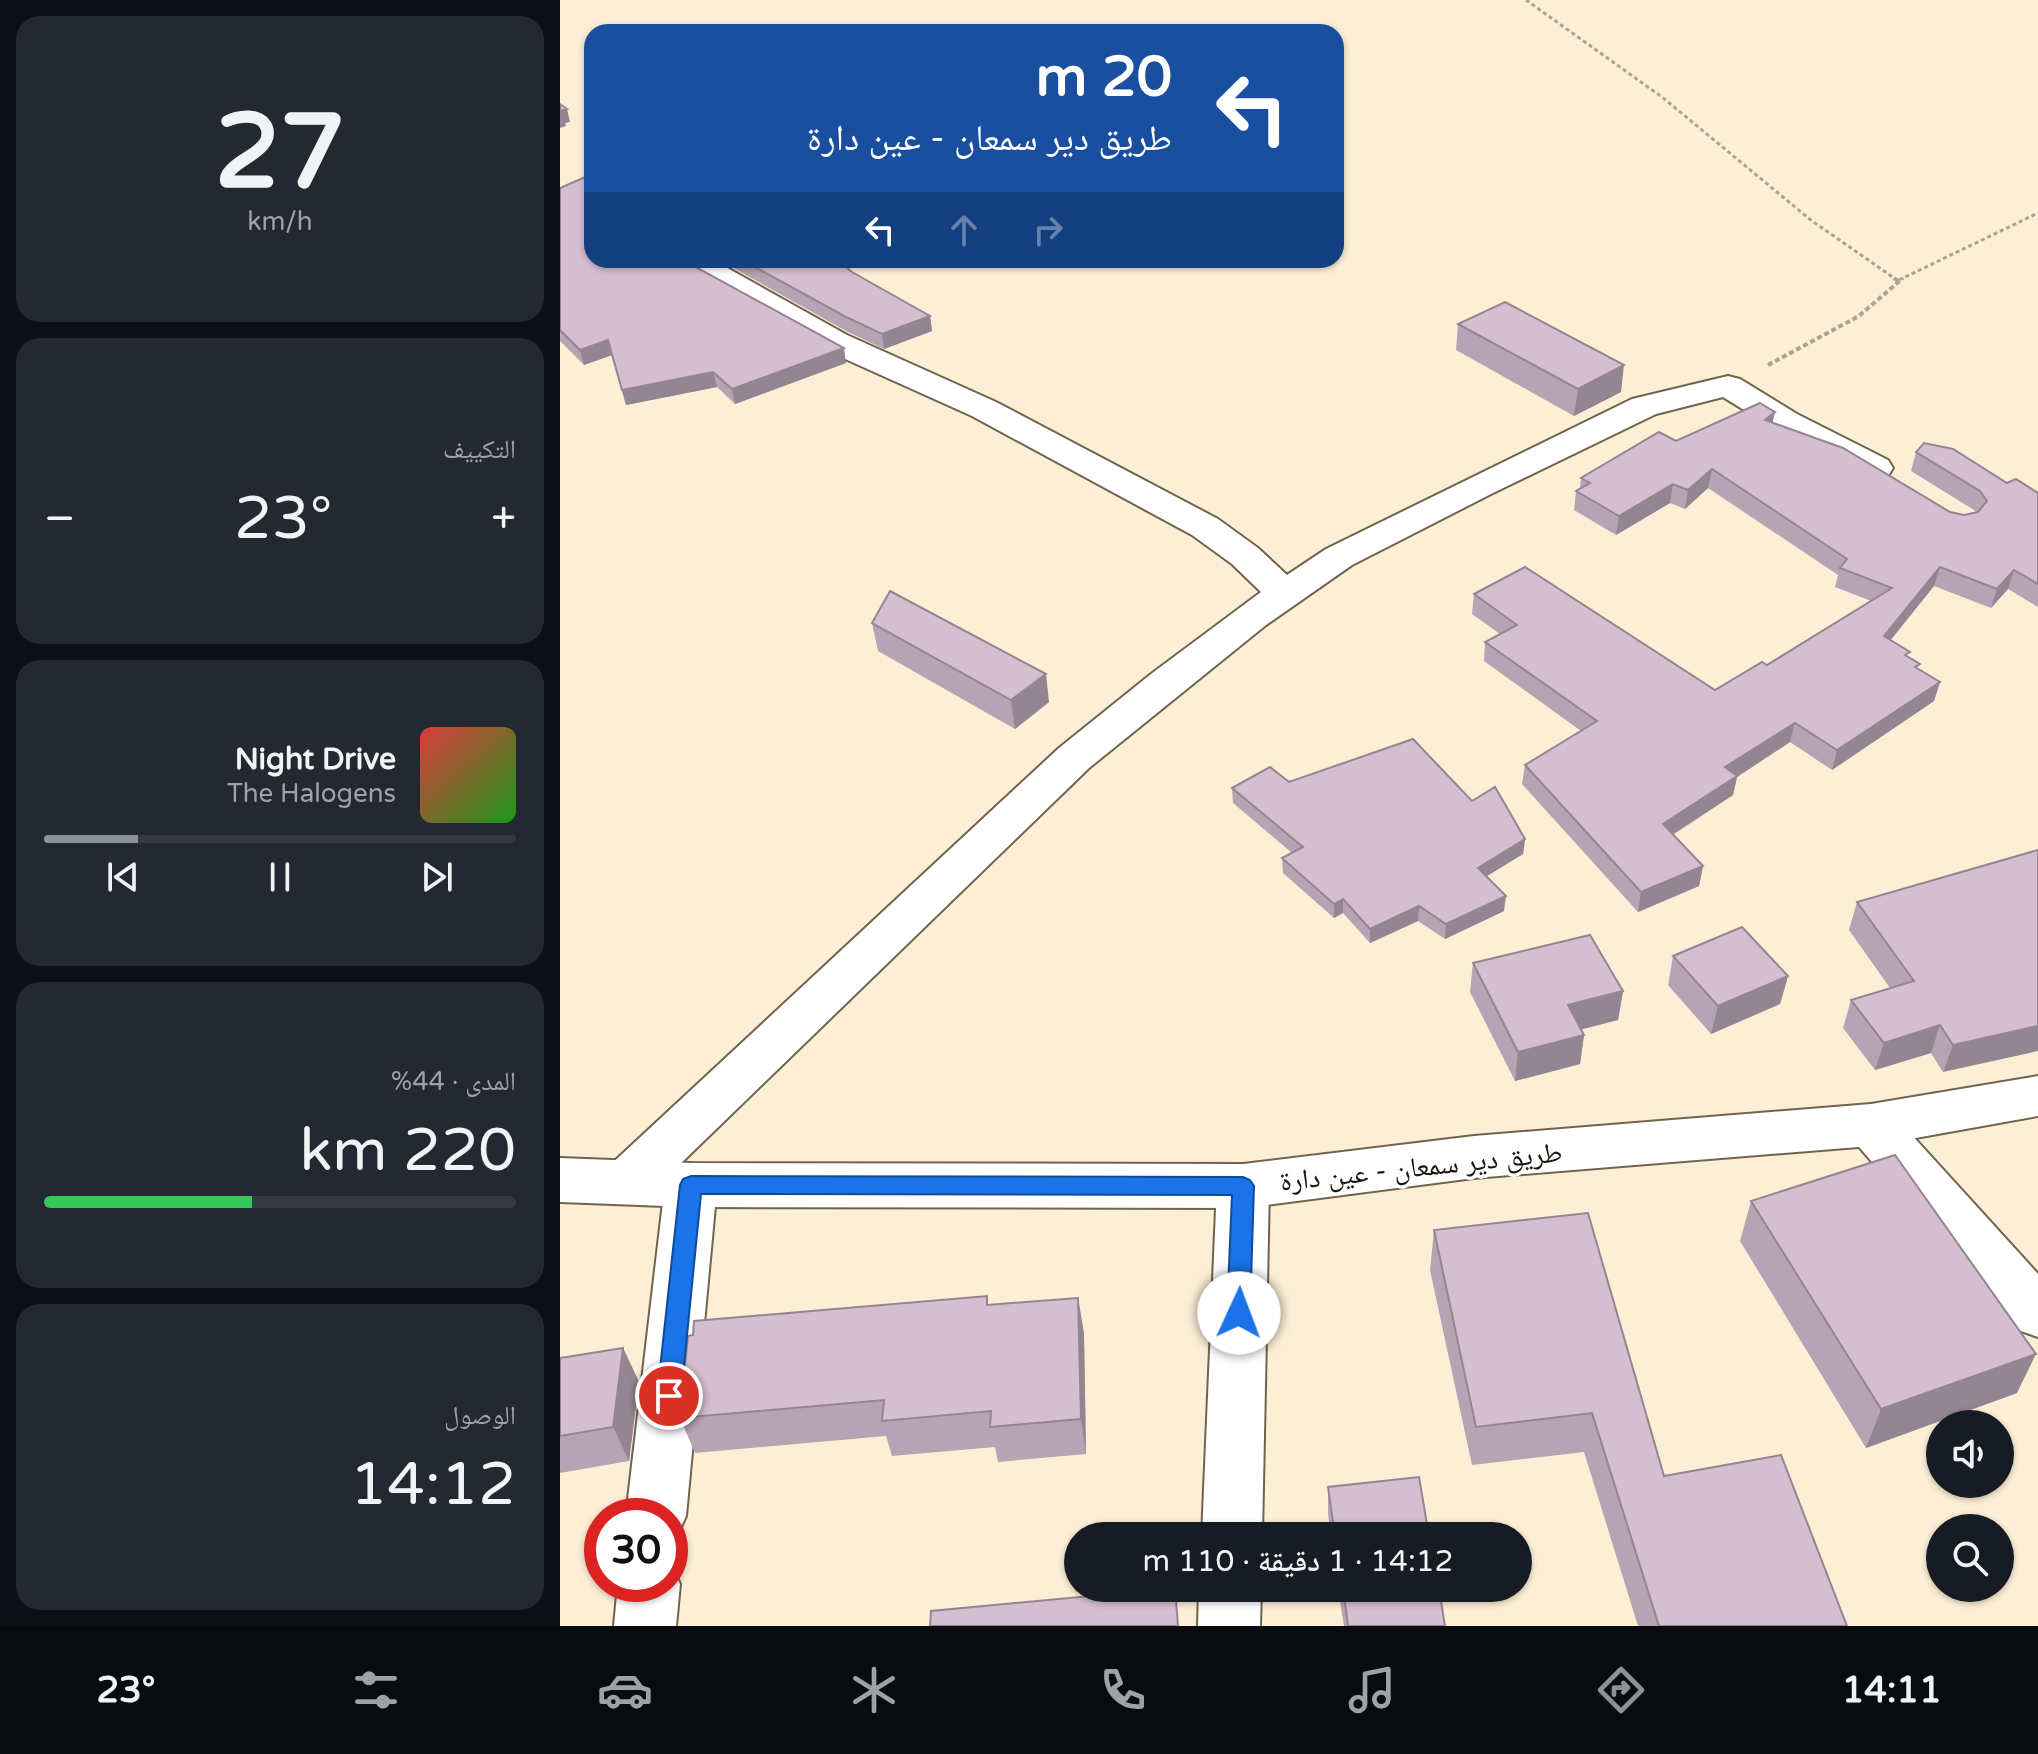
<!DOCTYPE html>
<html lang="ar">
<meta charset="utf-8">
<style>
body{margin:0;font-family:"Varela Round","Noto Naskh Arabic",sans-serif;background:#242831;color:#f1f3f6;direction:rtl;height:100vh;display:flex;flex-direction:column;font-size:30px;white-space:nowrap}
*{box-sizing:border-box;margin:0}
p{font-size:26px;color:#9ea1a6}
.icon{flex:none;width:44px;height:44px;fill:none;stroke:currentColor;stroke-width:2;stroke-linecap:round;stroke-linejoin:round}
.map{position:relative;flex:1;overflow:hidden;direction:ltr}
.side{display:flex;flex-direction:column;gap:16px;padding:16px;background:#0d0f14;width:560px}
.side>*{flex:none}
.banner{position:absolute;left:24px;top:24px;width:760px;height:244px;border-radius:24px;box-shadow:0 2px 6px #0004;direction:rtl;background:#1a4fa0;color:#fff;overflow:hidden}
.controls{position:absolute;left:1366px;top:1410px;display:grid;gap:16px}
.controls a{display:grid;place-items:center;width:88px;height:88px;border-radius:50%;background:#171b24;box-shadow:0 2px 6px #0004;font-size:40px}
.speed{position:absolute;left:24px;top:1498px;display:flex;gap:16px;font-size:40px;font-weight:700;text-align:center}
.speed>*{display:grid;place-content:center;width:104px;height:104px;border-radius:50%;background:#171b24;box-shadow:0 2px 6px #0004;line-height:1}
.speed .limit{border:12px solid #d22;background:#fff;color:#111}
.pin{position:absolute;display:grid;place-items:center;width:68px;height:68px;color:#fff;margin:-34px;border:4px solid #fff;border-radius:50%;box-shadow:0 2px 8px #0007}
.me{position:absolute;width:88px;margin:-44px;rotate:2deg;stroke-linejoin:round;filter:drop-shadow(0 0 6px #0008)}
.turn{display:flex;align-items:center;gap:28px;height:168px;padding:0 40px;font-size:36px}
.turn .icon{width:104px;height:104px;stroke-width:2.5}
.turn b{display:block;font-size:56px;line-height:68px}
.lanes{display:flex;align-items:center;height:76px;padding:0 40px;background:#0003;justify-content:center;gap:40px;direction:ltr}
.lanes .off{opacity:.35}
.big{font-size:60px;font-weight:600;line-height:1.1}
.side .card{flex:1;display:flex;flex-direction:column;justify-content:center;gap:12px;min-width:0;padding:0 28px;border-radius:24px;background:#242831}
.side .dial{align-items:center;gap:0}
.dial b{font-size:104px;line-height:1}
.song{display:flex;align-items:center;gap:24px}
.cover{width:96px;height:96px;border-radius:12px;background:linear-gradient(135deg,hsl(0 70% 55%),hsl(120 70% 35%))}
.played{height:8px;border-radius:4px;background:linear-gradient(90deg,#8c9099 20%,#363941 20%)}
.keys{display:flex;justify-content:space-around;direction:ltr}
.heat{display:flex;justify-content:space-between;align-items:center;font-size:44px;direction:ltr}
.charge{height:12px;border-radius:6px;background:linear-gradient(90deg,#34c759 44%,#363941 0)}
.trip{position:absolute;left:504px;top:1522px;width:468px;height:80px;border-radius:40px;background:#171b24;box-shadow:0 2px 6px #0004;font-weight:600;line-height:80px;text-align:center;direction:rtl}
.tab-bar{display:flex;height:128px;justify-content:space-around;align-items:center;background:#090b0e;color:#9ea1a6}
.tab-bar .icon{width:56px;height:56px}
.tab-bar .on{color:#8c9099}
.tab-bar b{font-size:36px;color:#f1f3f6}
main{display:flex;flex:1;min-height:0}
.map>svg:first-child{display:block}
</style>
<main>
<div class="map">
<svg width="1478" height="1626" viewBox="0 0 1478 1626">
<rect width="100%" height="100%" fill="#fdefd6"/>
<g fill="none" stroke-linecap="round" stroke-linejoin="round">
<g stroke="#71644f" stroke-width="4">
<g id="minor">
<path d="M 114,260 L 153,260 L 287,335 L 436,402 L 658,519 L 698,548 L 727,575 L 766,549 L 1072,399 L 1168,376 L 1180,379 L 1237,414 L 1328,460 L 1333,468 L 1328,476 L 1315,479 L 1302,476 L 1213,428 L 1163,397 L 1096,414 L 933,493 L 792,565 L 706,625 L 529,768 L 116,1168 L 131,1163 L 150,1170 L 157,1185 L 126,1516 L 117,1536 L 110,1539 L 110,1516 L 66,1516 L 105,1185 L 110,1173 C 88,1195 79,1211 46,1199 L 39,1184 L 46,1169 L 499,748 L 591,674 L 701,592 L 672,564 L 632,535 L 412,416 L 263,349 L 119,267 Z"/>
<polygon points="1311,1104 1329,1110 1478,1274 1478,1337 1458,1330 1293,1140 1285,1125 1293,1110"/>
<polygon points="683,1164 702,1171 709,1186 702,1536 642,1536 657,1186 664,1171"/>
<polygon points="110,1562 120,1584 116,1626 54,1626 58,1584 110,1584"/>
<polygon points="639,1588 701,1588 700,1626 638,1626"/>
</g>
</g>
<g stroke="#71644f" stroke-width="4">
<polygon id="tertiary" points="1478,1076 1478,1116 1311,1146 914,1178 683,1208 131,1207 0,1202 0,1158 131,1163 683,1164 914,1136 1311,1104"/>
</g>
<g stroke="#ada38f" stroke-width="3" stroke-dasharray="4 3" stroke-linecap="butt">
<polyline points="966,0 1102,97 1252,221 1337,280"/>
<polyline points="1339,280 1478,213"/>
</g>
<g stroke="#ada38f" stroke-width="4" stroke-dasharray="5 3" stroke-linecap="butt">
<polyline points="1334,278 1338,281"/>
<polyline points="1208,365 1299,316 1343,278"/>
</g>
<use href="#minor" fill="#fff" fill-rule="evenodd"/>
<use href="#tertiary" fill="#fff" fill-rule="evenodd"/>
</g>
<g fill="#b6a3b3">
<polygon points="0,188 32,260 286,363 175,404 157,387 66,405 52,355 24,365 0,341"/>
<polygon points="159,260 278,260 292,272 370,316 372,331 324,349 288,332"/>
<polygon points="898,324 1061,392 1014,416 896,350"/>
<polygon points="1213,423 1390,512 1404,515 1416,512 1414,510 1351,471 1356,452 1478,493 1478,607 1448,589 1431,608 1374,586 1331,640 1358,669 1380,682 1374,701 1272,770 1230,742 1177,777 1173,795 1113,835 1143,866 1139,886 1078,912 962,784 965,765 1021,731 924,661 925,642 940,634 912,614 914,594 1155,690 1207,665 1311,601 1275,587 1278,575 1148,488 1125,509 1110,503 1056,535 1014,510 1016,491 1020,489 1021,478 1116,441"/>
<polygon points="312,623 489,702 455,729 318,651"/>
<polygon points="729,782 912,801 965,839 963,854 927,876 944,911 885,939 858,921 810,943 783,913 774,918 723,873 722,858 732,853 673,803 672,788"/>
<polygon points="1478,850 1383,1072 1371,1053 1315,1070 1283,1028 1291,1000 1330,988 1289,930 1297,902"/>
<polygon points="1113,956 1228,976 1220,1004 1151,1034 1108,985"/>
<polygon points="913,963 1063,991 1058,1020 1021,1029 1024,1035 1020,1064 955,1081 910,992"/>
<polygon points="1191,1201 1457,1393 1306,1448 1180,1241"/>
<polygon points="874,1230 1104,1476 1287,1626 1078,1626 1024,1452 912,1465 870,1270"/>
<polygon points="518,1298 524,1334 526,1454 438,1462 435,1447 332,1456 326,1436 135,1453 120,1418 429,1305"/>
<polygon points="63,1348 79,1382 69,1461 0,1473 0,1358"/>
<polygon points="768,1487 869,1536 771,1536 768,1513"/>
<polygon points="778,1588 879,1588 885,1626 784,1626"/>
</g>
<g fill="#948592">
<polygon points="7,109 10,122 5,123 6,126 0,128 0,111"/>
<polygon points="370,316 372,331 324,349 322,334"/>
<polygon points="48,340 52,355 24,365 20,350"/>
<polygon points="284,348 286,363 175,404 172,389"/>
<polygon points="1064,365 1061,392 1014,416 1018,389"/>
<polygon points="153,372 157,387 66,405 62,390"/>
<polygon points="1215,412 1211,430 1205,420"/>
<polygon points="1152,469 1148,488 1125,509 1128,490"/>
<polygon points="1113,484 1110,503 1056,535 1059,516"/>
<polygon points="1380,567 1374,586 1318,655 1324,636"/>
<polygon points="1454,570 1448,589 1431,608 1437,589"/>
<polygon points="486,674 489,702 455,729 451,700"/>
<polygon points="1380,682 1374,701 1272,770 1277,750"/>
<polygon points="1235,723 1230,742 1177,777 1173,795 1099,843 1103,824 1165,767"/>
<polygon points="965,839 963,854 917,882 918,868"/>
<polygon points="1143,866 1139,886 1078,912 1081,892"/>
<polygon points="946,896 944,911 885,939 886,924"/>
<polygon points="783,899 783,913 774,918 774,904"/>
<polygon points="859,906 858,921 810,943 810,929"/>
<polygon points="1228,976 1220,1004 1151,1034 1158,1006"/>
<polygon points="1063,991 1058,1020 1004,1034 1008,1005"/>
<polygon points="1380,1025 1371,1053 1315,1070 1324,1043"/>
<polygon points="1478,1026 1478,1051 1383,1072 1393,1045"/>
<polygon points="1024,1035 1020,1064 955,1081 958,1052"/>
<polygon points="518,1298 524,1334 526,1454 521,1419"/>
<polygon points="63,1348 79,1382 69,1461 53,1427"/>
<polygon points="1476,1354 1457,1393 1306,1448 1321,1409"/>
</g>
<g fill="#d4bed0" stroke="#948592" stroke-width="2">
<polygon points="0,104 7,109 0,111"/>
<polygon points="32,174 32,260 123,260 284,348 172,389 153,372 62,390 48,340 20,350 0,330 0,188"/>
<polygon points="182,260 278,260 292,272 370,316 322,334 286,317"/>
<polygon points="945,302 1064,365 1018,389 898,324"/>
<polygon points="1200,403 1215,412 1205,420 1283,448 1390,512 1404,515 1418,512 1427,501 1420,491 1356,452 1364,443 1393,449 1447,483 1456,479 1478,493 1478,584 1454,570 1437,589 1380,567 1324,636 1350,652 1345,655 1360,664 1355,667 1380,682 1277,750 1235,723 1165,767 1177,776 1103,824 1143,866 1081,892 965,765 1037,721 925,642 957,625 914,594 965,567 1155,690 1202,662 1207,665 1332,588 1280,568 1287,559 1152,469 1128,490 1113,484 1059,516 1016,491 1030,483 1021,478 1099,432 1116,441"/>
<polygon points="330,591 486,674 451,700 312,623"/>
<polygon points="853,739 912,801 935,787 965,839 918,868 946,896 886,924 859,906 810,929 783,899 774,904 722,858 743,847 672,788 710,767 729,782"/>
<polygon points="1478,850 1478,1026 1393,1045 1380,1025 1324,1043 1291,1000 1354,981 1297,902"/>
<polygon points="1182,927 1228,976 1158,1006 1113,956"/>
<polygon points="1030,935 1063,991 1008,1005 1024,1035 958,1052 913,963"/>
<polygon points="1335,1155 1476,1354 1321,1409 1191,1201"/>
<polygon points="1028,1213 1104,1476 1221,1455 1287,1626 1099,1626 1032,1413 916,1427 874,1230"/>
<polygon points="427,1296 427,1305 518,1298 521,1419 430,1427 431,1411 322,1421 324,1400 120,1418 128,1336 133,1335 134,1321"/>
<polygon points="63,1348 53,1427 0,1436 0,1358"/>
<polygon points="859,1477 869,1536 775,1536 768,1487"/>
<polygon points="615,1588 618,1626 370,1626 371,1611"/>
<polygon points="783,1588 879,1588 885,1626 788,1626"/>
</g>
<polygon fill="#1a73e8" stroke="#114b97" stroke-width="2" points="131,1176 683,1177 690,1180 694,1186 690,1313 687,1320 679,1323 671,1320 667,1313 672,1195 141,1194 121,1396 117,1403 109,1406 100,1403 97,1396 120,1185 123,1179"/>
<g text-anchor="middle" stroke-width="7" stroke-linejoin="round" paint-order="stroke">
<g font-size="28" fill="#1b160d" stroke="#fefefe">
<text transform="translate(861 1166) rotate(-6)" y="10">طريق دير سمعان - عين دارة</text>
</g>
</g>
</svg>
<div class="controls">
<a><svg class="icon" aria-label="sound" viewBox="0 0 24 24"><path d="M4 9h4l5-4v14l-5-4H4zM17 9q2 3 0 6"/></svg></a>
<a><svg class="icon" aria-label="search" viewBox="0 0 24 24"><circle cx="10" cy="10" r="6"/><path d="M15 15l6 6"/></svg></a>
</div>
<div class="speed"><div class="limit">30</div></div>
<div class="pin" style="left:109px;top:1396px;background:#d93025"><svg class="icon" aria-label="arrive" viewBox="0 0 24 24"><path d="M6 21V4h12l-3 4 3 4H6"/></svg></div>
<svg class="me" style="left:679px;top:1313px" viewBox="-20 -20 40 40"><circle r="19" fill="#fff"/><path d="M0-13L10 11 0 6-10 11z" fill="#1a73e8"/></svg>
<div class="trip">14:12 · 1 دقيقة · 110 m</div>
<div class="banner">
<div class="turn"><svg class="icon" aria-label="left" viewBox="0 0 24 24"><path d="M17 20v-9H6M10 6l-5 5 5 5"/></svg><div><b>20 m</b>طريق دير سمعان - عين دارة</div></div>
<div class="lanes"><svg class="icon" aria-label="left" viewBox="0 0 24 24"><path d="M17 20v-9H6M10 6l-5 5 5 5"/></svg><svg class="icon off" aria-label="ahead" viewBox="0 0 24 24"><path d="M12 20V5M6 11l6-6 6 6"/></svg><svg class="icon off" aria-label="right" viewBox="0 0 24 24"><path d="M7 20v-9h11M14 6l5 5-5 5"/></svg></div>
</div>
</div>
<section class="side">
<div class="card dial"><b>27</b><p>km/h</p></div>
<div class="card"><p>التكييف</p>
<div class="heat"><a>−</a><b class="big">23°</b><a>+</a></div>
</div>
<div class="card">
<div class="song"><i class="cover"></i><div><b>Night Drive</b><p>The Halogens</p></div></div>
<div class="played"></div>
<div class="keys"><svg class="icon" aria-label="previous" viewBox="0 0 24 24"><path d="M18 5L8 12l10 7zM5 5v14"/></svg><svg class="icon" aria-label="pause" viewBox="0 0 24 24"><path d="M8 5v14M16 5v14"/></svg><svg class="icon" aria-label="next" viewBox="0 0 24 24"><path d="M6 5l10 7-10 7zM19 5v14"/></svg></div>
</div>
<div class="card"><p>المدى · 44%</p><b class="big">220 km</b><div class="charge"></div></div>
<div class="card"><p>الوصول</p><b class="big">14:12</b></div>
</section>
</main>
<nav class="tab-bar">
<b>14:11</b>
<svg class="icon on" aria-label="directions" viewBox="0 0 24 24"><path d="M12 3l9 9-9 9-9-9zM9 14v-3h6M13 9l2 2-2 2"/></svg>
<svg class="icon" aria-label="music" viewBox="0 0 24 24"><path d="M9 18V5l10-2v13"/><circle cx="6" cy="18" r="3"/><circle cx="16" cy="16" r="3"/></svg>
<svg class="icon" aria-label="phone" viewBox="0 0 24 24"><path d="M5 4h4l2 5-3 2q2 4 5 5l2-3 5 2v4C11 20 4 13 5 4z"/></svg>
<svg class="icon" aria-label="climate" viewBox="0 0 24 24"><path d="M12 3v18M4 7l16 10M4 17L20 7"/></svg>
<svg class="icon" aria-label="car" viewBox="0 0 24 24"><path d="M5 17H2v-5l4-1 3-4h7l3 4 3 1v5h-3M9 17h6M6 11h13"/><circle cx="7" cy="17" r="2"/><circle cx="17" cy="17" r="2"/></svg>
<svg class="icon" aria-label="filters" viewBox="0 0 24 24"><path d="M4 7h16M4 17h16"/><circle cx="9" cy="7" r="2"/><circle cx="15" cy="17" r="2"/></svg>
<b>23°</b>
</nav>
